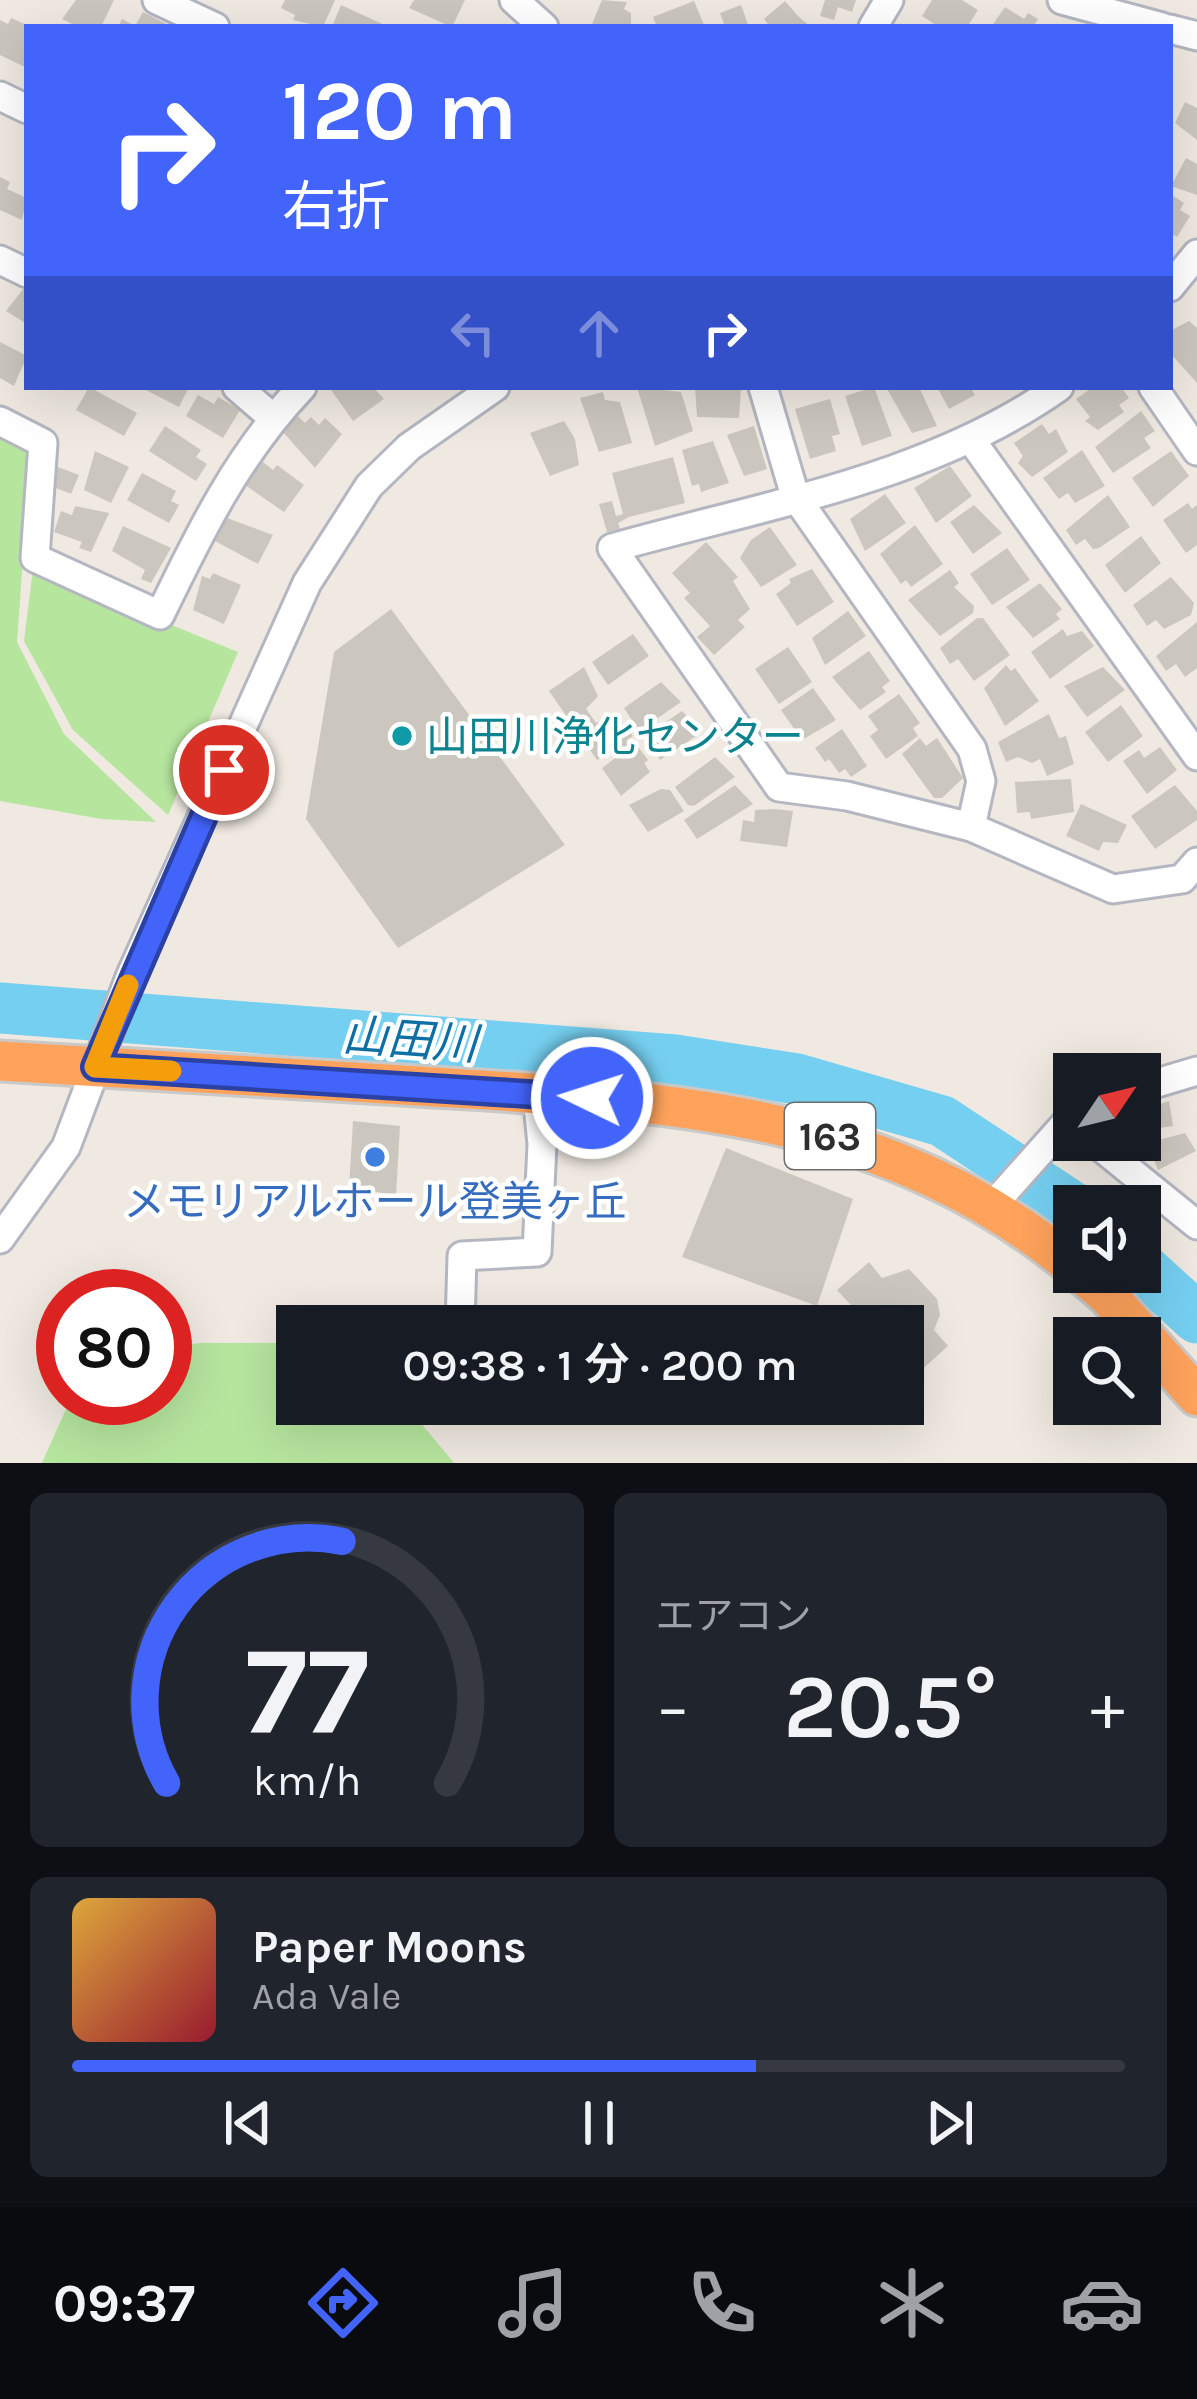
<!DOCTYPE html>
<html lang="ja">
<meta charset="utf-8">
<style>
body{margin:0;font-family:Karla,"Noto Sans JP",sans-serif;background:#20242c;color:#f1f3f6;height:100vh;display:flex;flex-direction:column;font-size:45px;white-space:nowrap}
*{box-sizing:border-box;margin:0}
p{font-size:39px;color:#9ea1a6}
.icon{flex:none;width:66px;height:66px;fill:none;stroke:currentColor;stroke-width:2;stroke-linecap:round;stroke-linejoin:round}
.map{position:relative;height:1463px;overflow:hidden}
.side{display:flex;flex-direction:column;gap:30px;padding:30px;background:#0d0f14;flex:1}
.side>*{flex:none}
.guide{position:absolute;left:24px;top:24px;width:1149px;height:366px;border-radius:0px;box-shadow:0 12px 48px #0002;background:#4264fb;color:#fff;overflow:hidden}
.needle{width:78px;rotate:55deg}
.controls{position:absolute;left:1053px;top:1053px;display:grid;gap:24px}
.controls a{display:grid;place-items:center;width:108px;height:108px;border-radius:0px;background:#171b24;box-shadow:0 12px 48px #0002;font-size:60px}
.speed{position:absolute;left:36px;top:1269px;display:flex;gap:24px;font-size:60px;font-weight:700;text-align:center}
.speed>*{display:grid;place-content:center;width:156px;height:156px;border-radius:50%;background:#171b24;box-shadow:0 12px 48px #0002;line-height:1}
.speed .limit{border:18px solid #d22;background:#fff;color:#111}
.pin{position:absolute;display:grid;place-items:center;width:102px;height:102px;color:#fff;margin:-51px;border:6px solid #fff;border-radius:50%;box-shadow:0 3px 12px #0007}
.me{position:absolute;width:132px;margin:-66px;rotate:274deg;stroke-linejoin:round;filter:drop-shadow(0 0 9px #0008)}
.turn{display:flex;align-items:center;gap:42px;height:252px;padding:0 60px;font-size:54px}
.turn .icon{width:156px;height:156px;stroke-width:2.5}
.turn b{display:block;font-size:84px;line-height:102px}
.lanes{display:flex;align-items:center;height:114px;padding:0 60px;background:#0003;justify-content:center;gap:60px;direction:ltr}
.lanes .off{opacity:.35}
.big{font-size:90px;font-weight:600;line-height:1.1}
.side .tile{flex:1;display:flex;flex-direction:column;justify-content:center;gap:18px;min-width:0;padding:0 42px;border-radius:18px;background:#20242c}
.side .dial{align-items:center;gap:0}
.dial svg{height:312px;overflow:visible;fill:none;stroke:#363941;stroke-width:7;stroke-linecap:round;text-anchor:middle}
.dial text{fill:#f1f3f6;stroke:none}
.song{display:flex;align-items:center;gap:36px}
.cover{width:144px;height:144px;border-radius:18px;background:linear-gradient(135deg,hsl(40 70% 55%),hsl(350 70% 35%))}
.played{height:12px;border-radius:6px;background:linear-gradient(90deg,#4264fb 65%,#363941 65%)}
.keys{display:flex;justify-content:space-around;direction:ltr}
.heat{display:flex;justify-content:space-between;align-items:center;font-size:66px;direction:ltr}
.side .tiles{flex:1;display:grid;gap:30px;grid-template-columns:1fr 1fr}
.tile:last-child{grid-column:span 2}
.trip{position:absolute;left:276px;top:1305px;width:648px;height:120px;border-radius:0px;background:#171b24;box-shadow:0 12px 48px #0002;font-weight:600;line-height:120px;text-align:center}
.dock{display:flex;height:192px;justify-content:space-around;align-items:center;background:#090b0e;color:#9ea1a6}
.dock .icon{width:84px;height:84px}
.dock .current{color:#4264fb}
.dock b{font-size:54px;color:#f1f3f6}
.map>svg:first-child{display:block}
</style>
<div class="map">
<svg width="1197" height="1463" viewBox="0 0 1197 1463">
<rect width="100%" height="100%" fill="#efe9e1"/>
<g fill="#b6e59e">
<polygon points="0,439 31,448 17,642 64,734 156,822 102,819 0,801"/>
<polygon points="33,569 238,652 168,815 73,730 24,641"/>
<polygon points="201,1343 297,1343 297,1404 405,1404 454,1463 42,1463 71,1398 165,1398 165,1347"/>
</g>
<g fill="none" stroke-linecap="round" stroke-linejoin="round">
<g stroke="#75cff0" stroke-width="51">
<polyline points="0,1008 675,1060 797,1079 942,1121 1074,1208"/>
<polyline points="1140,1266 1197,1318"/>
</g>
</g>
<g fill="#cbc7bf">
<polygon points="76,0 114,0 101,27 78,27 62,19"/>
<polygon points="285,0 335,0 323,27 293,20 295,15 281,8"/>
<polygon points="414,0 465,0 452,27 409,8"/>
<polygon points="602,0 627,2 624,9 631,13 631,27 592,24"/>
<polygon points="825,0 856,0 852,12 838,7 834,20 820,16"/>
<polygon points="932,0 962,0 978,10 967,27 939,27 922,16"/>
<polygon points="694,1 705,27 657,27 653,17"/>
<polygon points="785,1 798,16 811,27 770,27 764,19"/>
<polygon points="341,5 389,27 332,27"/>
<polygon points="741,5 749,27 725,27 720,13"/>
<polygon points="1005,7 1024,19 1028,13 1038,19 1033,27 991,27"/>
<polygon points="143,12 172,27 118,27 122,19 135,26"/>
<polygon points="11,18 27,25 27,68 0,55 0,20 8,24"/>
<polygon points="1185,102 1197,108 1197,140 1175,123"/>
<polygon points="1186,158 1197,164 1197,195 1171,186"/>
<polygon points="0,177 10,182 7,189 27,198 22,220 0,210"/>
<polygon points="1170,194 1184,203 1180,210 1190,216 1177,237 1170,233"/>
<polygon points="27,284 27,324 6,311"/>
<polygon points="1189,321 1197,328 1197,383 1170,353 1170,331"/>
<polygon points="0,342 27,356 14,386 0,378"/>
<polygon points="89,387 137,413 124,436 76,410"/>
<polygon points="140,387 189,387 179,407"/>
<polygon points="329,387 373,387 384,399 353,421"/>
<polygon points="637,387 681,392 693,431 655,446"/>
<polygon points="695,387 741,387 739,418 697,417"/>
<polygon points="874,387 892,436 862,446 845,396"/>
<polygon points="886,387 919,387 937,426 912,433"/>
<polygon points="937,387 970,387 975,395 949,409"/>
<polygon points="1093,387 1121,387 1129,398 1119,405 1124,412 1098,430 1085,421 1090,417 1076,399"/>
<polygon points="603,392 605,400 620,402 632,443 599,452 580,398"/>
<polygon points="198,395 214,404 218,397 240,410 223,438 186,416"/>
<polygon points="830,399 840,434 832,436 836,451 810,459 795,409"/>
<polygon points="1141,411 1155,431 1144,438 1151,448 1113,473 1095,447"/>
<polygon points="298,416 305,423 311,417 319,425 325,418 342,434 315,468 283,432"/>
<polygon points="564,421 575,439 579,465 550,476 530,433"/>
<polygon points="1042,424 1049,434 1056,429 1068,452 1032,477 1018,463 1023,456 1014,443"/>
<polygon points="165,426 201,450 196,457 207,464 196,481 149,451"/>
<polygon points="754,426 767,469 744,476 727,435"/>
<polygon points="713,441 729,483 701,492 699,484 692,486 682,450"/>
<polygon points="1082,450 1105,486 1075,503 1068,493 1059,499 1043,478"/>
<polygon points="95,451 129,467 111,503 84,490"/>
<polygon points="1171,451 1189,476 1153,507 1132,478"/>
<polygon points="673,457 685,503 629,517 618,523 620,529 607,532 599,504 612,501 616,516 623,514 612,473"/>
<polygon points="263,462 273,470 277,465 304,485 284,512 245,485"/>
<polygon points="950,466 972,496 936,523 914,488"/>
<polygon points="58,467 79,475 71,494 51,486"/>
<polygon points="142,473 176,491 171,501 179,505 169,523 127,500"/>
<polygon points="885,494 906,523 865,551 850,519"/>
<polygon points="1108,495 1130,527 1099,548 1093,549 1085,539 1076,545 1066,530"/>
<polygon points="1188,503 1192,509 1197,505 1197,545 1186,553 1163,520"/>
<polygon points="974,505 1002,533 973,554 950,522"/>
<polygon points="75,506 109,513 91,552 79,548 82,542 54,532 61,511 72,515"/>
<polygon points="227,518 273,535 258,564 215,541"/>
<polygon points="915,525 943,564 911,587 906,580 901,584 880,554"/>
<polygon points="123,526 171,548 151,583 141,579 145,570 112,551"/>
<polygon points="770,527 797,565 761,587 740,558 751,540"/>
<polygon points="1141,536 1161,563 1125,593 1105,565"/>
<polygon points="706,542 738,577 733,581 750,609 738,620 745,627 714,655 697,637 710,626 684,598 690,593 672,573"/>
<polygon points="1007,548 1030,580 992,605 970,574"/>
<polygon points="812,569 834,602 797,626 776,594 791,583 789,579"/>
<polygon points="950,570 959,583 954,587 974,606 973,613 940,636 908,600"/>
<polygon points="213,573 241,585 224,624 193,610 202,576 210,579"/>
<polygon points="1171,577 1194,603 1191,615 1164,629 1156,620 1147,626 1133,605"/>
<polygon points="1040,583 1062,609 1056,614 1060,619 1033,638 1006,607"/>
<polygon points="391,609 565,845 398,948 306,819 334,652"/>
<polygon points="848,611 866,636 825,665 812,638"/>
<polygon points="977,618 983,618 1010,655 974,681 958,659 950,664 940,648"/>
<polygon points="1197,622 1197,668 1185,677 1176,664 1166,671 1156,656"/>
<polygon points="1063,629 1067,636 1082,631 1094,646 1050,679 1031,652"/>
<polygon points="633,634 649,656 608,685 592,662"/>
<polygon points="788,647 812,682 779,704 755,669"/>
<polygon points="869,651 890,681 882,687 886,692 860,710 832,677"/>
<polygon points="1006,665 1011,671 1015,668 1039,701 1005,726 984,688"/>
<polygon points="584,667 598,696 586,709 596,723 610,714 619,726 623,723 633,736 626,741 631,747 636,744 648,760 644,763 650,772 621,796 602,768 618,756 614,749 597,760 549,691"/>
<polygon points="1103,667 1125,690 1087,717 1064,686"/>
<polygon points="661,682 681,702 639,731 624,708"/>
<polygon points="813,688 836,720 802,740 781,710"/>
<polygon points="899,694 920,723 913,728 918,736 886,759 870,736 878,730 868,716"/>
<polygon points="1121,705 1143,736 1108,762 1085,732"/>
<polygon points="682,711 702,732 660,760 645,736"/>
<polygon points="1049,714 1059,738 1066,736 1074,764 1047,776 1040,759 1032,763 1018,757 1006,762 998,742"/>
<polygon points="842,729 867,766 851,777 845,769 839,773 829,759 825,762 815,748"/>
<polygon points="920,738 926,746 937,738 963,778 942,798 934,798 902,754"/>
<polygon points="1160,747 1177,770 1147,794 1123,761 1139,750 1144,758"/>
<polygon points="715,757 735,777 694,806 688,805 675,787"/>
<polygon points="1071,779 1074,812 1031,819 1030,812 1017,813 1015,782"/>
<polygon points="735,785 753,804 697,839 684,820"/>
<polygon points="1175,785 1197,811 1197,820 1155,849 1131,816"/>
<polygon points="661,789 670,790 684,811 648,832 629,805"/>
<polygon points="1081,804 1127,825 1118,843 1103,842 1099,851 1066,836"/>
<polygon points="774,809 793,811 787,847 740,841 743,820 754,822 755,810"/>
<polygon points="1169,1101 1173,1126 1140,1131 1140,1111"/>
<polygon points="353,1121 400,1126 396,1195 349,1188"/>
<polygon points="1185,1133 1196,1151 1158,1170 1147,1143"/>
<polygon points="726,1148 853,1199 817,1306 682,1257"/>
<polygon points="869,1262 882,1278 909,1269 937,1299 940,1315 934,1330 948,1346 917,1374 903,1363 903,1326 850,1326 860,1315 837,1290"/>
</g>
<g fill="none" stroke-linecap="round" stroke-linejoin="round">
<g stroke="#b4b7c1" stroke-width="33">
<g id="minor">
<polyline points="157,0 215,27"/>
<polyline points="514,0 544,27"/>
<polyline points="1062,0 1162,27"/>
<polyline points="873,27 889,0"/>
<polyline points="1170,29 1197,36"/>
<polyline points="0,96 27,109"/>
<polyline points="0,260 27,273"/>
<polyline points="1170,287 1197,254"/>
<polyline points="237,387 273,418"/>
<polyline points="763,387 795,496 972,749 981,781 971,827 1113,889 1182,879 1197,862"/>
<polyline points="1153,387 1197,451"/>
<path d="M 0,421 L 43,443 L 35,558 L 160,615 C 200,532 238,454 302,387"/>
<polyline points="972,441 1197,756"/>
<path d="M 971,827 L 847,796 L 779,787 L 612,548 C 763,505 929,479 1059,387"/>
<polyline points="1140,1088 1197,1071"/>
<polyline points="1092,1140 1197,1225"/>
<polyline points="991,1207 1074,1114"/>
<polyline points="0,1239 66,1147 130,977 307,583 369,486 409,447 495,387"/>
<polyline points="460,1326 462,1256 537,1252 542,1144 537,1094"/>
</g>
</g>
<g stroke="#c9c9c9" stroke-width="45">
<g id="highway">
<path d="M 0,1061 C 140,1069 279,1078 419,1086 C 658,1101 880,1107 1074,1267"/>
<polyline points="1080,1272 1107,1295 1197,1396"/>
</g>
</g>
<use href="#minor" stroke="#fff" stroke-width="27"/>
<use href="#highway" stroke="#ffa35c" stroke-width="39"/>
</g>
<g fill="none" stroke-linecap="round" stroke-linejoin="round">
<g stroke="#2b41a3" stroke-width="30">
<polyline id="route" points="224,770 95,1067 592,1098"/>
</g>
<use href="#route" stroke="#4264fb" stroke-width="21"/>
<polyline stroke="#f59e0b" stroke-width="21" points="128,985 95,1067 171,1071"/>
</g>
<circle fill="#0f9aa8" stroke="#fff" stroke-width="4.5" cx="402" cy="736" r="12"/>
<circle fill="#3f7fe0" stroke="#fff" stroke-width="4.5" cx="375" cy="1157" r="12"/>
<g text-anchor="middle" stroke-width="9" stroke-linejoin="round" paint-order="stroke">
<rect fill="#fff" stroke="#6d6d6d" stroke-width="3" x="785" y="1103" width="90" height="66" rx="9"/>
<g font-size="39" font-weight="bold" fill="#2e2e2e">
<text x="830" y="1150">163</text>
</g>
<g font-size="42" fill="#0d838f" stroke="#fff" text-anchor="start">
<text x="426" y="751">山田川浄化センター</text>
</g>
<g font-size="42" fill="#366cbe" stroke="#fff">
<text x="375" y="1216">メモリアルホール登美ヶ丘</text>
</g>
<g font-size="45" font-style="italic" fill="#0d6fa3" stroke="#fff">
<text transform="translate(410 1039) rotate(4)" y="16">山田川</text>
</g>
</g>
</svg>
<div class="controls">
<a><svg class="needle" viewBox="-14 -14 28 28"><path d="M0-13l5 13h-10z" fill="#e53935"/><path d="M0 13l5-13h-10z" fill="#9ea1a6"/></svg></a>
<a><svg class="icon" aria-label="sound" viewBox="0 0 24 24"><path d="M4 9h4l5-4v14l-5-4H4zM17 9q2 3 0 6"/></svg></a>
<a><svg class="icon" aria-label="search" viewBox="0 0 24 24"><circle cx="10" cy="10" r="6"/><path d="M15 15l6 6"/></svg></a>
</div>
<div class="speed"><div class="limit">80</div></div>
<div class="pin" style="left:224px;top:770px;background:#d93025"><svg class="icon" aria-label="arrive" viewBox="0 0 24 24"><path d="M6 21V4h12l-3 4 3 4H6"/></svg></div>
<svg class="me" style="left:592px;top:1098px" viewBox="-20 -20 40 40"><circle r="17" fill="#4264fb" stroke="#fff" stroke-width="3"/><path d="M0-11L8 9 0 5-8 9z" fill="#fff"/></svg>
<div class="trip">09:38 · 1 分 · 200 m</div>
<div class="guide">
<div class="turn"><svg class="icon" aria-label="right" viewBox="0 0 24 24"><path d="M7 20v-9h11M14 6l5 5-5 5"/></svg><div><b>120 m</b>右折</div></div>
<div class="lanes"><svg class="icon off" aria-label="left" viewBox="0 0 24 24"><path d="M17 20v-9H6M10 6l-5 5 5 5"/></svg><svg class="icon off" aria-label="ahead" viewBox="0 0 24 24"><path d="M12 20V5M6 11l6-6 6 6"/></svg><svg class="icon" aria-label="right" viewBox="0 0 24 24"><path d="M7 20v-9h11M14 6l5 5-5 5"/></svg></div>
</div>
</div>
<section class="side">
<div class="tiles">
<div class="tile dial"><svg viewBox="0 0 100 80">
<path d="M14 69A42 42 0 1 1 86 69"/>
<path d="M14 69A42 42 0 0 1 59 7" stroke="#4264fb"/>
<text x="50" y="56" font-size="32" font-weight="700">77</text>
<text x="50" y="72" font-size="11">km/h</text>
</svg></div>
<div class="tile"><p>エアコン</p>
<div class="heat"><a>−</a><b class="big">20.5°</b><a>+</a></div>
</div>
<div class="tile">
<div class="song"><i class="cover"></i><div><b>Paper Moons</b><p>Ada Vale</p></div></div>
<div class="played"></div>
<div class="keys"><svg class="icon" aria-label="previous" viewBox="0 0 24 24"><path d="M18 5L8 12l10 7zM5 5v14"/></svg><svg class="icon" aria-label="pause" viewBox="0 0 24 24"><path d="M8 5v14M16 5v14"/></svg><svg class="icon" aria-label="next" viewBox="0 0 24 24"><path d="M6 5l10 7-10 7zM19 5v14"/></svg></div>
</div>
</div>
</section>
<nav class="dock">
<b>09:37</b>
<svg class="icon current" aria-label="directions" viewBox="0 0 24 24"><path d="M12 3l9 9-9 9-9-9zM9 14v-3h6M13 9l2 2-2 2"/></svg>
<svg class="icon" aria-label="music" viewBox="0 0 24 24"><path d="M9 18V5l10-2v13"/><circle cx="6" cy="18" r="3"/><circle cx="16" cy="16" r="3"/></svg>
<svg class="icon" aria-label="phone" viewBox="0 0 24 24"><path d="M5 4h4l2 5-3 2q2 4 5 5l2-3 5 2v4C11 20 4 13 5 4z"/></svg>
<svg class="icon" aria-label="climate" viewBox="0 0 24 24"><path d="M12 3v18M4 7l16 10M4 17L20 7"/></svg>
<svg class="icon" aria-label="car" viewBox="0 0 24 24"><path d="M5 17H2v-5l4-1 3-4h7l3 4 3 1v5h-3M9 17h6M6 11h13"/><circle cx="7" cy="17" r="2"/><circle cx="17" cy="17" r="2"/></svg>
</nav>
